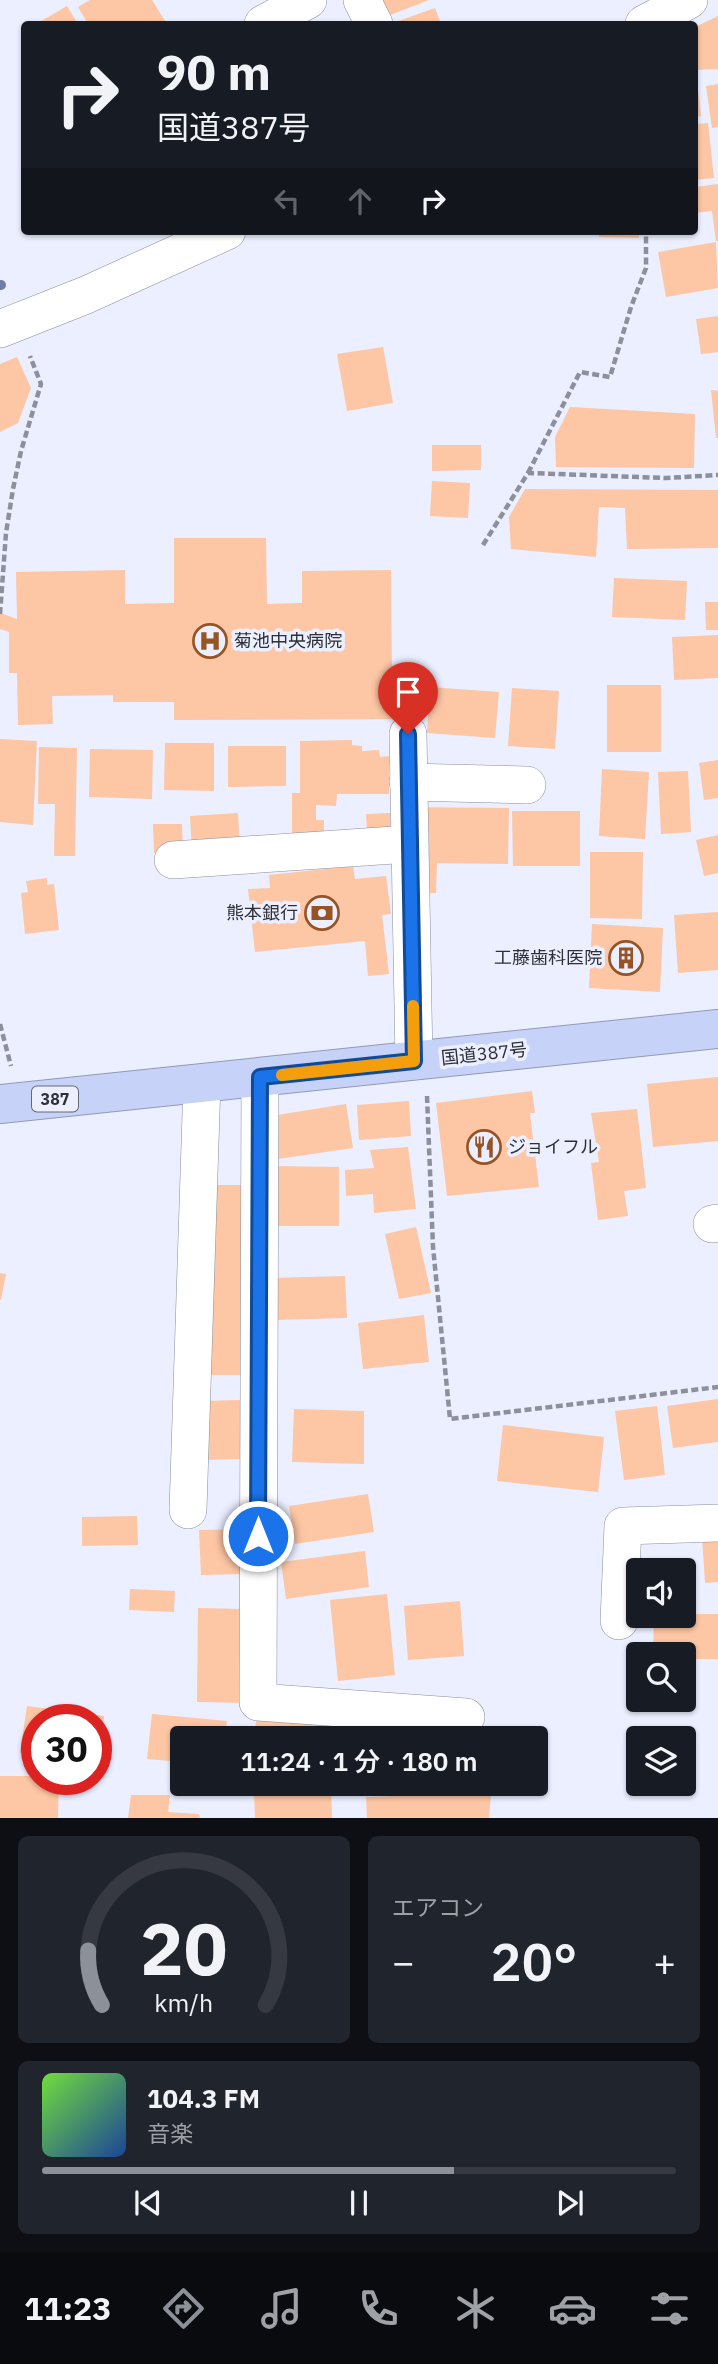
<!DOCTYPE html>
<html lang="ja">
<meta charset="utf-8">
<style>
body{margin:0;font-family:"IBM Plex Sans","Noto Sans JP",sans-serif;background:#20242c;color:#f1f3f6;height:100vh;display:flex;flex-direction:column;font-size:26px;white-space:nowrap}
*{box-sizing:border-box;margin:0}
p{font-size:23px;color:#9ea1a6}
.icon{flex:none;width:38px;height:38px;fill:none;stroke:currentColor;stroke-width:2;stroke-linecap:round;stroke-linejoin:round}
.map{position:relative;height:1818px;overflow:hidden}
.sheet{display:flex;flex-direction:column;gap:18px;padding:18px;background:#0d0f14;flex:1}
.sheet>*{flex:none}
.top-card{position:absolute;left:21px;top:21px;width:677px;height:214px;border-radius:7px;box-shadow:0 2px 5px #0004;background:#171b24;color:#f1f3f6;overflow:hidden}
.tools{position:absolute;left:626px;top:1558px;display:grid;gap:14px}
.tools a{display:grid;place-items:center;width:70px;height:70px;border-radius:7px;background:#171b24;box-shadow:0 2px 5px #0004;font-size:35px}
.speed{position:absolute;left:21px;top:1704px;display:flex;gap:14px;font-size:35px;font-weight:700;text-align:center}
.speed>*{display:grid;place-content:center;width:91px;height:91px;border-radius:50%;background:#171b24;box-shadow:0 2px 5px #0004;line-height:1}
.speed .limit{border:10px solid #d22;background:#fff;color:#111}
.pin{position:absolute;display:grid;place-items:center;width:60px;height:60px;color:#fff;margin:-72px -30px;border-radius:50% 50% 50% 0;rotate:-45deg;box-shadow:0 0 7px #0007}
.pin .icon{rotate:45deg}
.me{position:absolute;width:77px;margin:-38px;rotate:0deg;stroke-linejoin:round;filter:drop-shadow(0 0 5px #0008)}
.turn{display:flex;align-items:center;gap:24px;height:147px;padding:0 21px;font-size:32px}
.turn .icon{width:91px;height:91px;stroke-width:2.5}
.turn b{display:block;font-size:49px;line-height:60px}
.lanes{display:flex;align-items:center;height:66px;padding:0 21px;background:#0003;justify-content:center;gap:35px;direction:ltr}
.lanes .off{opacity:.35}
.big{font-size:52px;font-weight:600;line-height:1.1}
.sheet .tile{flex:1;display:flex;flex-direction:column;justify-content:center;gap:10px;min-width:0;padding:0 24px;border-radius:10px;background:#20242c}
.sheet .dial{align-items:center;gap:0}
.dial svg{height:182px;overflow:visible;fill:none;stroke:#363941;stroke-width:7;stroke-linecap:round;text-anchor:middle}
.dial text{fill:#f1f3f6;stroke:none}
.song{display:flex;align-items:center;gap:21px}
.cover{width:84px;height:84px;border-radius:10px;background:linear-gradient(135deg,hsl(100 70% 55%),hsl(220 70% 35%))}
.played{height:7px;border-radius:4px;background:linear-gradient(90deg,#8c9099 65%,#363941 65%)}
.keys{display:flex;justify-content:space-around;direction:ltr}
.heat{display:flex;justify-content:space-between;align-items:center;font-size:38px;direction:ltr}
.sheet .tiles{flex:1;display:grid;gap:18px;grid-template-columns:1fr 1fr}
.tile:last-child{grid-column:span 2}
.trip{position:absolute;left:170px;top:1726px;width:378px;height:70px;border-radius:7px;background:#171b24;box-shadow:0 2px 5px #0004;font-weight:600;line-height:70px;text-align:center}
.menu{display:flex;height:112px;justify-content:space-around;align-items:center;background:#090b0e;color:#9ea1a6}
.menu .icon{width:49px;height:49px}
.menu .on{color:#8c9099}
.menu b{font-size:32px;color:#f1f3f6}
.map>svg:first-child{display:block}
</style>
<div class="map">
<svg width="718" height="1818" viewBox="0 0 718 1818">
<rect width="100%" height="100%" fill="#ebefff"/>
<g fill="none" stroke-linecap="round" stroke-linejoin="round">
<polyline stroke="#707cab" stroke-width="10" points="0,285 1,285"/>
</g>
<g fill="#fdc6a4">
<polygon points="90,0 152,0 167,24 88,24 78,7"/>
<polygon points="351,0 429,0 367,24"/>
<polygon points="67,6 78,24 36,24"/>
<polygon points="435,8 441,24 390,24"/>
<polygon points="718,16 718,69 695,70 695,27"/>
<polygon points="697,80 701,116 695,117 695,81"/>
<polygon points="718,84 718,127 712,128 706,86"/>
<polygon points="708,123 714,178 695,180 695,124"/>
<polygon points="718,184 718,241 716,241 712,211 695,213 695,187"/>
<polygon points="598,231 639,231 639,238 599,237"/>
<polygon points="716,242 718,288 666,297 658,252"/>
<polygon points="718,316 718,352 701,354 696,319"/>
<polygon points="383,347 393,403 347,411 337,354"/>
<polygon points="17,357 31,388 18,423 0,432 0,364"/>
<polygon points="711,390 718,391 718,438 716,438"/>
<polygon points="570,407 695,414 694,468 556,467 555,437"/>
<polygon points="432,445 481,445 481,470 432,471"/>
<polygon points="432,481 470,483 468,518 430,516"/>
<polygon points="525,489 718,490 718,548 627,549 625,508 599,507 596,557 511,549 509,517"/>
<polygon points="174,538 266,538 267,604 302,603 302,571 391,570 392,677 411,676 412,719 174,720 174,702 113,702 113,695 52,696 53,724 18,725 17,673 9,673 9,632 0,629 0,613 17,619 16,572 125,570 125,604 174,603"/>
<polygon points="614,578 687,581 685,620 612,617"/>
<polygon points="705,602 718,602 718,630 706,630"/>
<polygon points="718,635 718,678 674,680 672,637"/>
<rect x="607" y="685" width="54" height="67"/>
<polygon points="430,687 499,692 495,738 427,733"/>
<polygon points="512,688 559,691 555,749 508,746"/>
<polygon points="0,739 37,741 33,825 0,822"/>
<polygon points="352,740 352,745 362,746 362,751 379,750 380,757 389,756 389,794 337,794 336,806 316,805 316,820 324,820 324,837 292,837 292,793 300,793 300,741"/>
<polygon points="165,743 214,743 214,791 164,790"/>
<polygon points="228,746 286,746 286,786 228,787"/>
<polygon points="39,747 77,748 75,856 54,856 55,804 38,804"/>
<polygon points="90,749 153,750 152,799 89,797"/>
<polygon points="718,760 718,798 704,800 699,763"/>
<polygon points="602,769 649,772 645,839 599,836"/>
<polygon points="688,771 691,832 661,834 658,772"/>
<polygon points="399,807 509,808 508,864 437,863 436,893 399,893"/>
<polygon points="512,811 580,811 580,866 513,866"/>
<polygon points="238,813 240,850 192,853 190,816"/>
<polygon points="390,813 391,832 367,833 366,814"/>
<polygon points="153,824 182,824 183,853 154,853"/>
<polygon points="718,835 718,873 704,876 696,840"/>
<polygon points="590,852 643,852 642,919 590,918"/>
<polygon points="353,866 355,879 386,876 391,914 382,915 389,974 368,976 365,941 255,952 248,889 270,888 269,875"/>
<polygon points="47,878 47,885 54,884 59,930 25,934 21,893 28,892 26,881"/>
<polygon points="718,912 718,970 678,973 674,915"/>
<polygon points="592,924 663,928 660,992 589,988"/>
<polygon points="718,1077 718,1141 653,1147 647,1084"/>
<polygon points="532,1091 535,1113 530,1113 539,1187 447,1196 436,1103"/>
<polygon points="409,1101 411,1136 359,1140 357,1105"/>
<polygon points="346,1104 353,1148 278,1159 271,1116"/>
<polygon points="637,1109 646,1188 624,1191 628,1216 598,1220 591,1163 599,1162 591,1113"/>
<polygon points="408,1147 416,1209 374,1213 373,1194 346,1196 345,1170 374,1168 370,1150"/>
<polygon points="274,1166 339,1167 339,1226 273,1226"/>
<polygon points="208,1185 254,1185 256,1375 209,1375"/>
<polygon points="416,1227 431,1293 399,1299 385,1234"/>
<polygon points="0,1273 6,1274 1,1300 0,1300"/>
<polygon points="345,1276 347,1318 273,1320 271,1278"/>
<polygon points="424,1315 429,1362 363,1369 358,1323"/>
<polygon points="718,1399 718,1442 673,1448 667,1406"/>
<polygon points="240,1400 242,1459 204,1460 203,1401"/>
<polygon points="657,1406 665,1475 624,1480 615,1411"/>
<polygon points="294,1409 364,1411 364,1464 292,1462"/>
<polygon points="503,1425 604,1437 598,1492 497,1481"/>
<polygon points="368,1494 374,1532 295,1544 289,1506"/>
<polygon points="137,1516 138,1545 82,1546 82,1517"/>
<polygon points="245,1529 246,1574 201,1575 199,1530"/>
<polygon points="702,1536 718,1536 718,1582 705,1583"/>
<polygon points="365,1551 369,1587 286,1599 281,1562"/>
<polygon points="130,1589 175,1591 174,1612 129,1610"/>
<polygon points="387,1594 395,1675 338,1681 330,1600"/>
<polygon points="460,1601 464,1656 408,1660 404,1606"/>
<polygon points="198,1608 244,1609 244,1703 197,1702"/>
<polygon points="684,1614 718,1614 718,1659 684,1659 684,1654 653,1654 654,1615"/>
<polygon points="27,1706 104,1716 98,1765 96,1720 37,1720 37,1755 20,1753"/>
<polygon points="152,1714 227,1721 225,1738 182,1738 182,1762 147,1759"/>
<polygon points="256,1718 333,1721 332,1738 255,1738"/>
<polygon points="0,1776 37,1776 37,1780 59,1780 58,1818 0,1818"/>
<polygon points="331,1788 332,1818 255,1818 254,1791"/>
<polygon points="491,1793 489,1818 367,1818 366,1797"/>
<polygon points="131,1795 170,1795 168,1812 199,1814 200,1818 128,1818"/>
</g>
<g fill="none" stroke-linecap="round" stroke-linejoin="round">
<g stroke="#898e9c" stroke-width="38">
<g id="minor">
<polyline points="362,0 374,24"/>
<polyline points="263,24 308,0"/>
<polyline points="644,24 689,0"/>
<polyline points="0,329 86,295 227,231"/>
<polyline points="408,734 414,1061"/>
<polyline points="408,782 527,785"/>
<polyline points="173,860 409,844"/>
<polyline points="260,1077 258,1702 466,1717"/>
<polyline points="712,1224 718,1223"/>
<polyline points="188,1510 202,1083"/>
<polyline points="619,1621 623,1526 718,1523"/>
</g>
</g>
<g stroke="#9199b4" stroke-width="40">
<polyline id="highway" points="0,1104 718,1029"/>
</g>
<g stroke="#8d909c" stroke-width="4.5" stroke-dasharray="7 3.5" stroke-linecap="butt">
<polyline points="528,473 580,372 610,377 631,307 646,268 646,231"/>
<polyline points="483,545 528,473 666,478 718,475"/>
<polyline points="0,614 6,533 13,489 21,451 41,384 30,356"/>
<polyline points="0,1024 11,1066"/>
<polyline points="427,1096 433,1247 450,1419 718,1387"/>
</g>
<use href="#minor" stroke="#fff" stroke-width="37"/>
<use href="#highway" stroke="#c6d2f8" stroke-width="38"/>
</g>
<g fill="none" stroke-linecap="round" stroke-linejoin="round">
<g stroke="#114b97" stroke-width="18">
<polyline id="route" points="258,1536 260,1077 414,1061 408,734"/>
</g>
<use href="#route" stroke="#1a73e8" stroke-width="12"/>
<polyline stroke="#f59e0b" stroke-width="12" points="282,1075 414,1061 413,1006"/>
</g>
<defs>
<g id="hospital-ring" transform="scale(1.75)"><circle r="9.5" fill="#ebefff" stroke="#965324" stroke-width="1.5"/><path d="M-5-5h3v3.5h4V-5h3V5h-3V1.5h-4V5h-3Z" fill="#965324"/></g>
<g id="bank-ring" transform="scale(1.75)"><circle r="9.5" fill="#ebefff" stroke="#965324" stroke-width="1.5"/><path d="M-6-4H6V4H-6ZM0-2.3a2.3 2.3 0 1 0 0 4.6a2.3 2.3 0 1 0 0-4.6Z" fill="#965324"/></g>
<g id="building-ring" transform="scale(1.75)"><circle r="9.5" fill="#ebefff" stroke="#965324" stroke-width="1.5"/><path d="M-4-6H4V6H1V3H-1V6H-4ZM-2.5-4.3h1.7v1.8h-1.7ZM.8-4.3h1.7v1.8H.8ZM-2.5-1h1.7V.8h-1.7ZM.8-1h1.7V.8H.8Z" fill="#965324"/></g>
<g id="restaurant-ring" transform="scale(1.75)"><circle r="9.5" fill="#ebefff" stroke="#965324" stroke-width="1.5"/><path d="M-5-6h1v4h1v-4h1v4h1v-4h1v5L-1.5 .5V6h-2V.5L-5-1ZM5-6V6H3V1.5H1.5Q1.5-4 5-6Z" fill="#965324"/></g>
</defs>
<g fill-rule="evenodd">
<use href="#hospital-ring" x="210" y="641"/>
<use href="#bank-ring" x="322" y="913"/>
<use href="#building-ring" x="626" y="958"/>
<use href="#restaurant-ring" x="484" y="1147"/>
</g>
<g text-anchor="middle" stroke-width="7" stroke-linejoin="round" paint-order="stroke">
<rect fill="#ebefff" stroke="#676972" stroke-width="2" x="32" y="1086.5" width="46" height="25" rx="5"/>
<g font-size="16" font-weight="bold" fill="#2e3036">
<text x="55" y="1105">387</text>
</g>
<g font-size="18" fill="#2e3036" stroke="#ebefff" text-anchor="start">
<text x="234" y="647">菊池中央病院</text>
<text x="298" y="919" text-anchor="end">熊本銀行</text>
<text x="602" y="964" text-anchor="end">工藤歯科医院</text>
<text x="508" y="1153">ジョイフル</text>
</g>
<g font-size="18" fill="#2e3036" stroke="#ebefff">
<text transform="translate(484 1054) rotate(-6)" y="6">国道387号</text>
</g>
</g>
</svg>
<div class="tools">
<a><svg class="icon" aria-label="sound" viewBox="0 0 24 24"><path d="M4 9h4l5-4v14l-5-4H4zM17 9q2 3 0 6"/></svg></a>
<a><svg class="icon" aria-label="search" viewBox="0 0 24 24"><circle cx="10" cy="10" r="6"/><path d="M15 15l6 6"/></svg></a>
<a><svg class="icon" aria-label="layers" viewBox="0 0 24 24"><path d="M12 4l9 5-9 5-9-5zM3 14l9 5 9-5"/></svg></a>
</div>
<div class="speed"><div class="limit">30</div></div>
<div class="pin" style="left:408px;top:734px;background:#d93025"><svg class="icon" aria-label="arrive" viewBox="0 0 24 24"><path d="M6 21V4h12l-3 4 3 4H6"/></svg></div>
<svg class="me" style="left:258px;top:1536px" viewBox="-20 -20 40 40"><circle r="17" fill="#1a73e8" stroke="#fff" stroke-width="3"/><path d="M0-11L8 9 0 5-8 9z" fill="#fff"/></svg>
<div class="trip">11:24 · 1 分 · 180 m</div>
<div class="top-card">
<div class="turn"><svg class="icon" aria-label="right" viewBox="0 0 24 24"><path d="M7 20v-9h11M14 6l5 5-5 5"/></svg><div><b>90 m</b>国道387号</div></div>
<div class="lanes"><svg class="icon off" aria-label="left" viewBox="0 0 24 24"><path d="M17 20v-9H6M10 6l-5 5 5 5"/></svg><svg class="icon off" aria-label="ahead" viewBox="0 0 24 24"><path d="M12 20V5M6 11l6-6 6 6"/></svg><svg class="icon" aria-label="right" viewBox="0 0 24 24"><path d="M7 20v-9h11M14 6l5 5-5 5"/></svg></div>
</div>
</div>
<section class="sheet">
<div class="tiles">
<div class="tile dial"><svg viewBox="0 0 100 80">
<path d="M14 69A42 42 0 1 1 86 69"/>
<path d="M14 69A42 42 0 0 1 8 45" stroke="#8c9099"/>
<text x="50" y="56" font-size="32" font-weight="700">20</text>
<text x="50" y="72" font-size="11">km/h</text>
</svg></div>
<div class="tile"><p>エアコン</p>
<div class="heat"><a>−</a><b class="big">20°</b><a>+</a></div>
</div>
<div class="tile">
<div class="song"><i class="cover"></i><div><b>104.3 FM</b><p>音楽</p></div></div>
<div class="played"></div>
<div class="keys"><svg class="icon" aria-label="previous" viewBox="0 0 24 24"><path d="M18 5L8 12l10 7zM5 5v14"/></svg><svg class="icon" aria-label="pause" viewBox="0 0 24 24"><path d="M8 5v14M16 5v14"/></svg><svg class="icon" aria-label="next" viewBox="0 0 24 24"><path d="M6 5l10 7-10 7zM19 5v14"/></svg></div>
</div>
</div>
</section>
<nav class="menu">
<b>11:23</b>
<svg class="icon on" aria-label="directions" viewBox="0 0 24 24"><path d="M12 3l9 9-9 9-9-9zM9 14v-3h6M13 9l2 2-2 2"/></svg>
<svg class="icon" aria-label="music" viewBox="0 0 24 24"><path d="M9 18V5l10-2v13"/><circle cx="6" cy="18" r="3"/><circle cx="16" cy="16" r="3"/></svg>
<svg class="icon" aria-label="phone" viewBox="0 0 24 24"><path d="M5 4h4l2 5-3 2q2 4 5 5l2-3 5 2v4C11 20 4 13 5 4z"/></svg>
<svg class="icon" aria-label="climate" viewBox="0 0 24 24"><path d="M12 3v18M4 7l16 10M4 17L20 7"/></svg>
<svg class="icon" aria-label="car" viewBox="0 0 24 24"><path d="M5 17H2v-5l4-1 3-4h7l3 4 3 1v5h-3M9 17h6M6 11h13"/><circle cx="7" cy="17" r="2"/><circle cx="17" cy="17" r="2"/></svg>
<svg class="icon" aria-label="filters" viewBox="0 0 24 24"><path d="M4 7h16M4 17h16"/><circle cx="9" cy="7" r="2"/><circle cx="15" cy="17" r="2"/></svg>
</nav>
